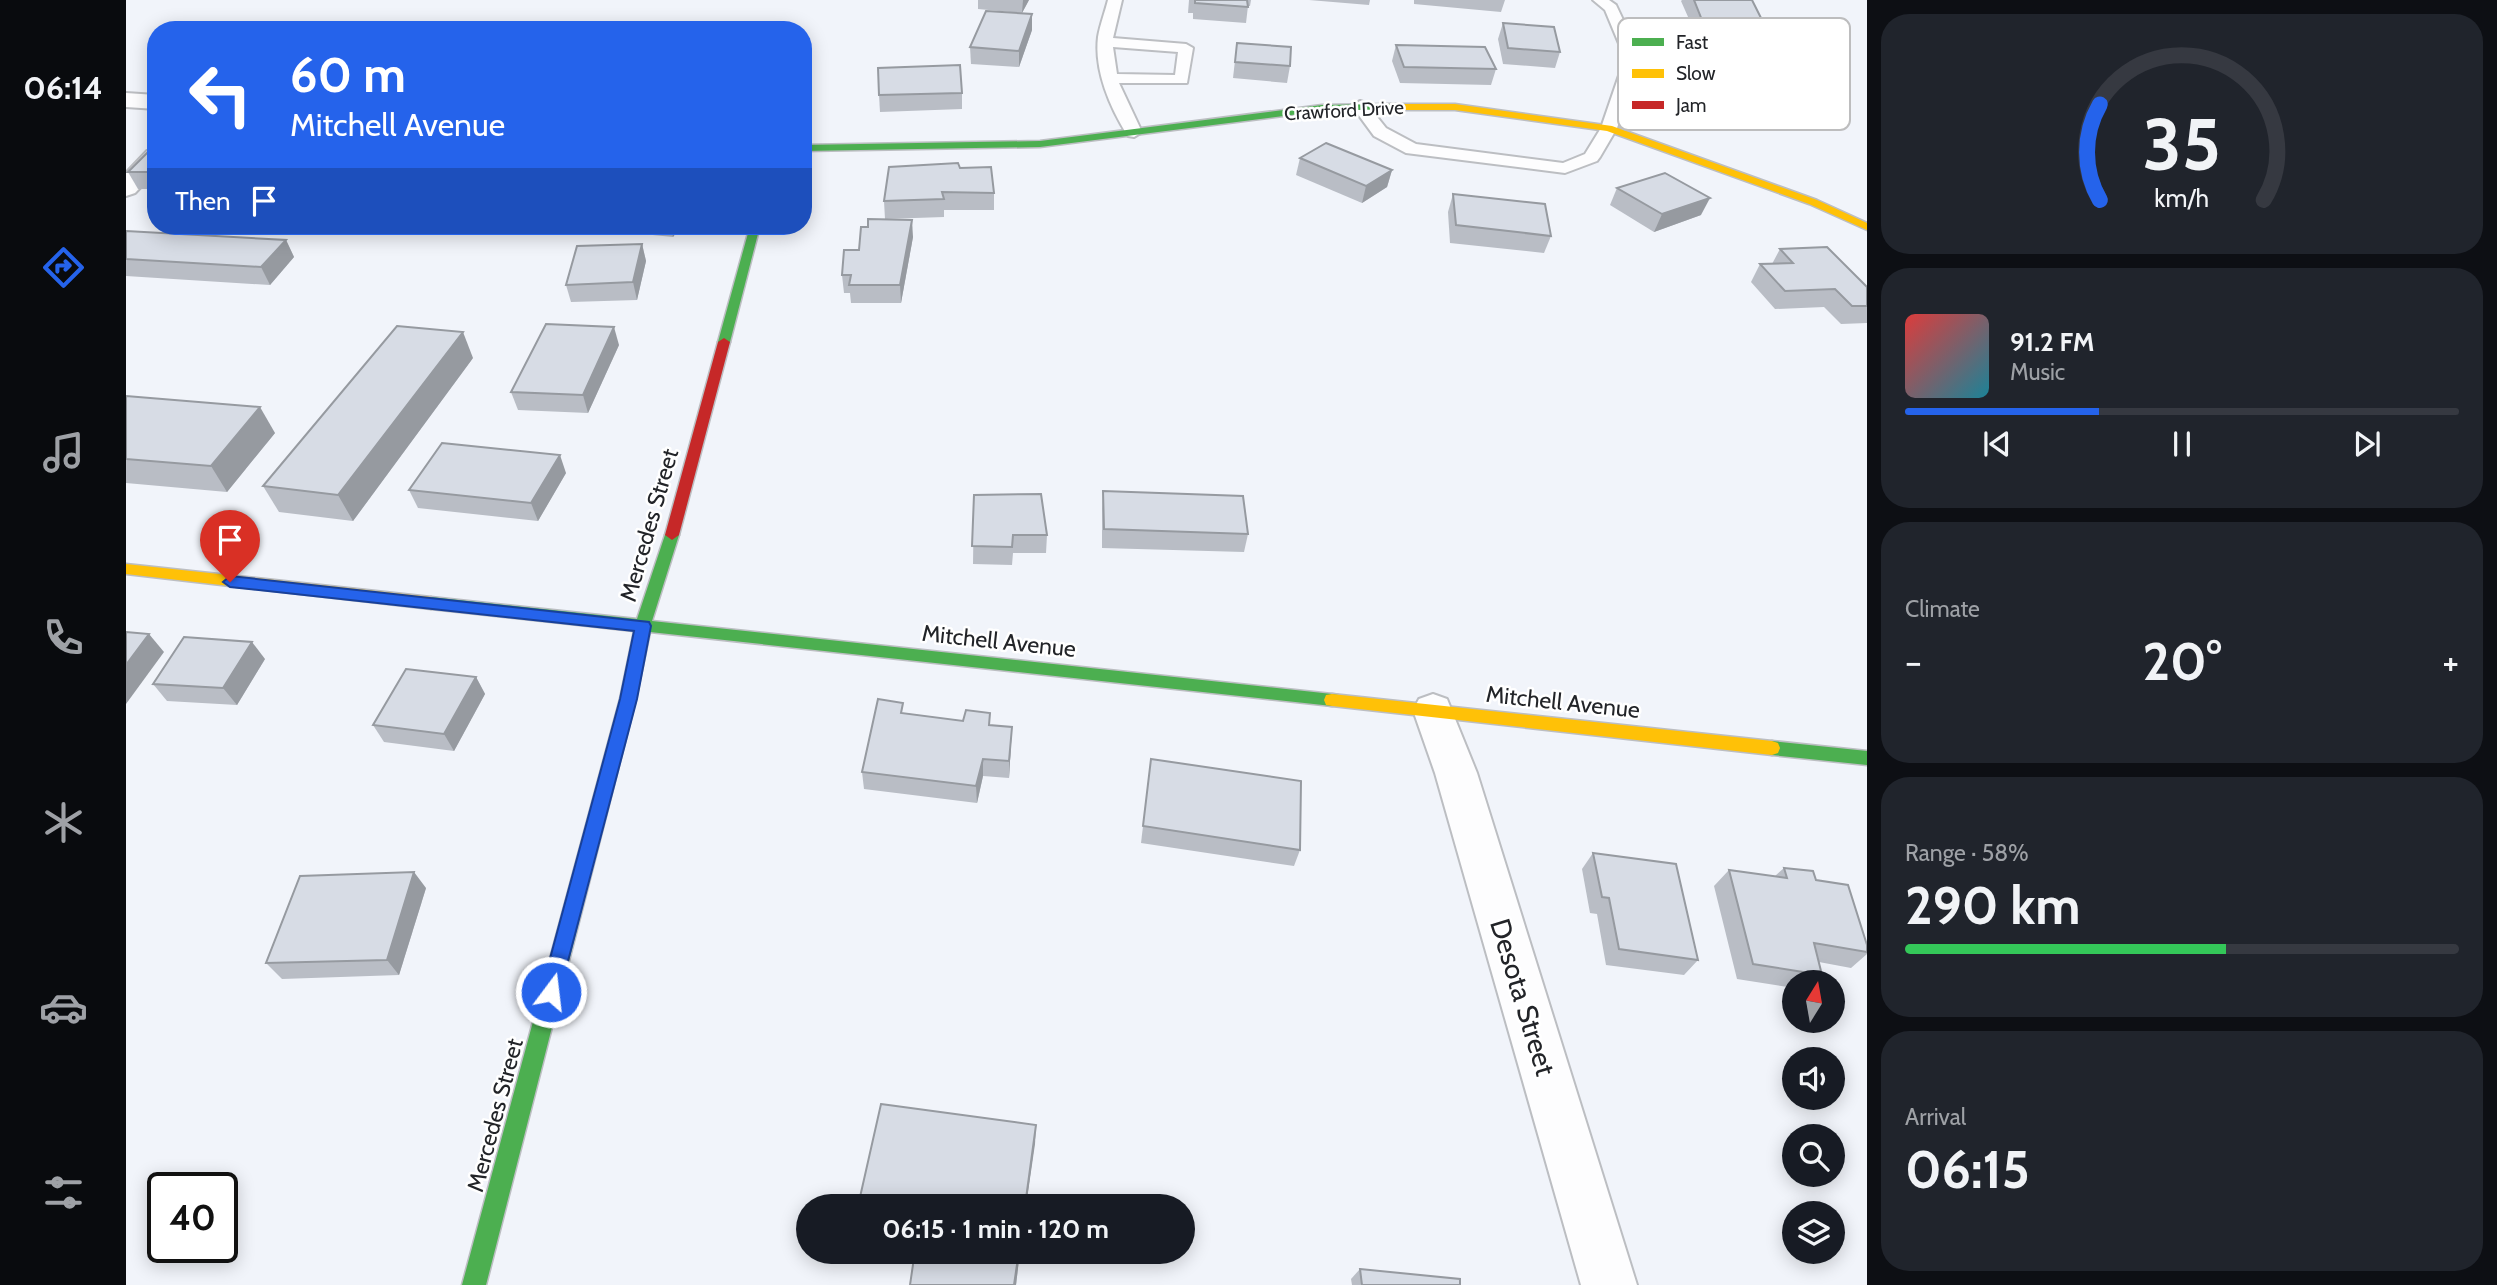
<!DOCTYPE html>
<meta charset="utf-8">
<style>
body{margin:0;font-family:Cabin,sans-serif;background:#20242c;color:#f1f3f6;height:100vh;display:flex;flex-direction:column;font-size:26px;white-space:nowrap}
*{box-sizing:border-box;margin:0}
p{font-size:23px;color:#9ea1a6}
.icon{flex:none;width:38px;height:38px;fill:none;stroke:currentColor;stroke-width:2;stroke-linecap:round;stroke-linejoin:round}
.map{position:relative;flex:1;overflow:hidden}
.sheet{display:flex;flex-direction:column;gap:14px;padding:14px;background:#0d0f14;width:630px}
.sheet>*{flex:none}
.banner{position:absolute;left:21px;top:21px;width:665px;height:214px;border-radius:28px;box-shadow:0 4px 18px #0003;background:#2563eb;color:#fff;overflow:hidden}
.needle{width:46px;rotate:11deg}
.tools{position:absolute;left:1656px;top:970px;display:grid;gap:14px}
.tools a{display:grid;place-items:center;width:63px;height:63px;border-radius:50%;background:#171b24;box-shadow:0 4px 18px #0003;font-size:35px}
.speed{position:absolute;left:21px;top:1172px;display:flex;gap:14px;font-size:35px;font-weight:700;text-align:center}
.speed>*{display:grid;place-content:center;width:91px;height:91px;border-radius:50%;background:#171b24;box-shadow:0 4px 18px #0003;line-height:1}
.speed .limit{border:4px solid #111;border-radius:10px;background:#fff;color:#111}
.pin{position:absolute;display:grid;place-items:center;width:60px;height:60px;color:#fff;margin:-72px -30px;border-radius:50% 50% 50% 0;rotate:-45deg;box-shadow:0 0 7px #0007}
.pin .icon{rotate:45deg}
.me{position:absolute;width:77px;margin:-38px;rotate:15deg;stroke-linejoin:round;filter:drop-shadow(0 0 5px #0008)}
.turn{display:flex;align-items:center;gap:24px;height:147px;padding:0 28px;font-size:32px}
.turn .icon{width:91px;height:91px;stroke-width:2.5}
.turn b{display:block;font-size:49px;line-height:60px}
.then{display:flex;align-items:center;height:66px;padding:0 28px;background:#0003;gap:14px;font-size:26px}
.big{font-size:52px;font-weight:700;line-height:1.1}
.sheet .tile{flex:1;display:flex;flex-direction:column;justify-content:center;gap:10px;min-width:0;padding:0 24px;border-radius:28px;background:#20242c}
.sheet .dial{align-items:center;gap:0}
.dial svg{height:182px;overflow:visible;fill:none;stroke:#363941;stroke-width:7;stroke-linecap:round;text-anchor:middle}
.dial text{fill:#f1f3f6;stroke:none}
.song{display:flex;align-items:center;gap:21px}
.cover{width:84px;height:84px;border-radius:10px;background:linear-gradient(135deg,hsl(0 70% 55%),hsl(190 70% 35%))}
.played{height:7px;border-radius:4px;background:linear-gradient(90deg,#2563eb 35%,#363941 35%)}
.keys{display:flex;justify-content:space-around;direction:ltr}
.heat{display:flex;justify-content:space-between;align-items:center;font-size:38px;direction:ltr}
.charge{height:10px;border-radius:5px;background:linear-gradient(90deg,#34c759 58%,#363941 0)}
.trip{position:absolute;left:670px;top:1194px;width:399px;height:70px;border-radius:35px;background:#171b24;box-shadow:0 4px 18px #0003;font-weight:700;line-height:70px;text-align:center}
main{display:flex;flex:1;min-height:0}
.tab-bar{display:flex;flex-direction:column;width:126px;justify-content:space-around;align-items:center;background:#090b0e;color:#9ea1a6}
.tab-bar .icon{width:49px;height:49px}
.tab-bar .selected{color:#2563eb}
.tab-bar b{font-size:32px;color:#f1f3f6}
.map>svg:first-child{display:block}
</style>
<main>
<nav class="tab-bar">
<b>06:14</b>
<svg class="icon selected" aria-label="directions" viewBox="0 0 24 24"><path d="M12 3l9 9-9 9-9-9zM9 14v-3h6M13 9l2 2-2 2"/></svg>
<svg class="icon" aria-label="music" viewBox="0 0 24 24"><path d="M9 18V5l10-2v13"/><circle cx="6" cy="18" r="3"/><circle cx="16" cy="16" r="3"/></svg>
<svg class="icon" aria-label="phone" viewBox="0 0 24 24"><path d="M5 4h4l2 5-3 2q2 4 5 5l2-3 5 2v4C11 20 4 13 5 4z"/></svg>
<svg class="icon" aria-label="climate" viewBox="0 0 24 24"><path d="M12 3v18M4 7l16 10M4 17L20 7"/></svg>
<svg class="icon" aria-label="car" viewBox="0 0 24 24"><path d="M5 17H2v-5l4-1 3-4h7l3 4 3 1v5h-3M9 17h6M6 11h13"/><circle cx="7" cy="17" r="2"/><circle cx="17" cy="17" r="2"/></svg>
<svg class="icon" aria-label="filters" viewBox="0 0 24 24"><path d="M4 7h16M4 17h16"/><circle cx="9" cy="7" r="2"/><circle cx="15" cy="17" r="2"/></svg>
</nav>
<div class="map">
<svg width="1741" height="1285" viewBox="0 0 1741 1285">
<rect width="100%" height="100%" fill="#f1f4fa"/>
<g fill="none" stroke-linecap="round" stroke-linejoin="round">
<g stroke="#bcbec2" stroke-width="4">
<g id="lane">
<path d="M 982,0 L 996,0 L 987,38 L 1060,44 L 1067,48 L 1061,83 L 993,83 L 1016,132 L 1008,137 L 1002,136 C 984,108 968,70 972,37 C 974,25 979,12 982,0 ZM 987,47 L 1052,52 L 1049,75 L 991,74 Z"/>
<polygon points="1467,0 1483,0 1490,5 1515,58 1491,128 1474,157 1471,161 1439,173 1280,153 1248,136 1226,106 1234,101 1240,103 1260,128 1290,144 1437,163 1459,154 1475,128 1499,58 1479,10"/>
</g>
</g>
<g stroke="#bcbec2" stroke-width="4">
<g id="street">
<polygon points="0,93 30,95 30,109 0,107"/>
<polygon points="30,149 30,171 9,193 0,196 0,173 21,151"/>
<polygon points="1307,694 1321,699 1351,773 1511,1285 1455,1285 1309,773 1287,710 1293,699"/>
</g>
</g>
<g stroke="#bcbec2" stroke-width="3">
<g id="fast">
<polygon points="1265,104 1270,107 1268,109 1196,111 914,147 677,151 677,145 914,141 1196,105"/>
<polygon points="624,226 634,226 604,342 598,346 592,342"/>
<polygon points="546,530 553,535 526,621 1206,694 1212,695 1214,700 1212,705 1206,706 524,632 510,699 360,1285 336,1285 494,699 508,631 305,609 297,603 305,597 511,619 539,535"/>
<polygon points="1646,741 1741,751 1741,765 1646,755 1640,753 1638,748 1640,743"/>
</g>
</g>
<g stroke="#bcbec2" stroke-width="3">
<g id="slow">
<polygon points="1329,104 1486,126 1691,200 1741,223 1741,230 1683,204 1481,131 1329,110 1265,110 1260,107 1265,104"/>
<polygon points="0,564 305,597 313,603 305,609 0,574"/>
<polygon points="1206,694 1646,741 1652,743 1654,748 1652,753 1646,755 1206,706 1200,705 1198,700 1200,695"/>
</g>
</g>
<g stroke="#bcbec2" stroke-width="3">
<polygon id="jam" points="598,338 604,342 553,535 546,540 539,535 592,342"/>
</g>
<use href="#lane" fill="#fdfdfe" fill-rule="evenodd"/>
<use href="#street" fill="#fdfdfe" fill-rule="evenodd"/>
<use href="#fast" fill="#4caf50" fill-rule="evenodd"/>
<use href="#slow" fill="#ffc107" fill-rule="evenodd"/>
<use href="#jam" fill="#c62828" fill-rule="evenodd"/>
</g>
<g fill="#b9bdc5">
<polygon points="852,0 903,0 896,13 852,9"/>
<polygon points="1063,0 1125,0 1124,6 1122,6 1120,23 1067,19 1067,13 1062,13"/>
<polygon points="1183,0 1244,0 1243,5"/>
<polygon points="1288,0 1379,0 1375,12 1288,4"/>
<polygon points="1556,0 1626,0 1638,24 1631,40 1616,39 1642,79 1634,96 1576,86 1580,50 1585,37 1570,35 1555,1"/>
<polygon points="906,14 906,30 893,67 845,64 844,47"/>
<polygon points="1377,23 1434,52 1429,68 1377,64 1372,39"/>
<polygon points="1111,43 1164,66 1161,83 1107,78"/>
<polygon points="1270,45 1370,69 1365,85 1274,83 1266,61"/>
<polygon points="836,93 836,109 754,112 753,95"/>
<polygon points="30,144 30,189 12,189 2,172"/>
<polygon points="1174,158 1266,170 1261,187 1236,203 1170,175"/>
<polygon points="834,168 868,193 868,210 818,210 818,217 759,219 758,201"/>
<polygon points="1491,188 1575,215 1528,232 1484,205"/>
<polygon points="1327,194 1425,236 1418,253 1324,243 1322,212"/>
<polygon points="434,226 555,226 547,237"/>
<polygon points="0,231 160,240 168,257 144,285 0,276"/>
<polygon points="787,237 775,303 725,303 724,293 718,293 716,275 733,250"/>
<polygon points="516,244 520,261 511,300 445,302 440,285"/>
<polygon points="1654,249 1741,287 1741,323 1715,324 1698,307 1649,309 1625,282 1634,264 1646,264"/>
<polygon points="493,345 462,413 392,410 385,392"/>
<polygon points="347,358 227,521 153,512 137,486"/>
<polygon points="0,396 149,433 101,492 0,483"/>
<polygon points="440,473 412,521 292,508 283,490"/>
<polygon points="977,491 1122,534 1118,552 976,548 976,509"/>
<polygon points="848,495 921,535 920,553 887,553 886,565 847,564"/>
<polygon points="139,659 111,705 41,701 27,684"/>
<polygon points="350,677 359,694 328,751 258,742 247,725"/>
<polygon points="778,713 837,721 864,713 864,725 886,727 883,778 857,776 851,803 738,789 736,772"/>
<polygon points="1025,759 1174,850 1168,866 1015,843"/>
<polygon points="1467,853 1572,960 1558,975 1480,965 1471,914 1464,913 1456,869"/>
<polygon points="1658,868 1690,880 1741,945 1741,954 1725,968 1693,962 1696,975 1688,982 1668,982 1668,988 1611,979 1588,886 1603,870 1649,876"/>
<polygon points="300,888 273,975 156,979 140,963"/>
<polygon points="730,1251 894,1251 890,1285 784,1285 787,1261 730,1252"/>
<polygon points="1234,1269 1334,1285 1226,1285 1225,1279"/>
</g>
<g fill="#969aa0">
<polygon points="897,0 903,0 896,13"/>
<polygon points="906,14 906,30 893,67 893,51"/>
<polygon points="1266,170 1261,187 1236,203 1240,186"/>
<polygon points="1584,198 1575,215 1528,232 1536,214"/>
<polygon points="786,220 787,237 775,303 774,285"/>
<polygon points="545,226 555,226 547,237"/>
<polygon points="160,240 168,257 144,285 135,267"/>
<polygon points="516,244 520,261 511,300 507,282"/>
<polygon points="488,327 493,345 462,413 457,395"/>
<polygon points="337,332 347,358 227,521 212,495"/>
<polygon points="134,407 149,433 101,492 85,466"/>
<polygon points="434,455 440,473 412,521 405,503"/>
<polygon points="23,634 38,652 0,704 0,665"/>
<polygon points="126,642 139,659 111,705 97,688"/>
<polygon points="350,677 359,694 328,751 318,734"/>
<polygon points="886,727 883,778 883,761"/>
<polygon points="857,759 857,776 851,803 850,786"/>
<polygon points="288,872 300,888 273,975 261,960"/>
<polygon points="910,1125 909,1144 900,1206 899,1206"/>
<polygon points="893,1251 894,1251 890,1285 888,1285"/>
</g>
<g fill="#d7dce5" stroke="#969aa0" stroke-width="2">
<polygon points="1069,0 1121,0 1122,7 1069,3"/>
<polygon points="1568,0 1626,0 1638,24 1576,20"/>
<polygon points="860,11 906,14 893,51 844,47"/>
<polygon points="1377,23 1428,27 1434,52 1382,48"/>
<polygon points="1111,43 1165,47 1164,66 1109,62"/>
<polygon points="1270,45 1359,47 1370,69 1278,67"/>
<polygon points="834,65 836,93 753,95 752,68"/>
<polygon points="1200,143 1266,170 1240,186 1174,158"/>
<polygon points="30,144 30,172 2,172"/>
<polygon points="832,163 834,168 865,167 868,193 816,192 818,199 758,201 763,167"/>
<polygon points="1539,173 1584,198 1536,214 1491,188"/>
<polygon points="1327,194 1419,204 1425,236 1330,225"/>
<polygon points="742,219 786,220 774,285 723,285 725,275 716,275 718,250 733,250 735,227 742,227"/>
<polygon points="0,231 160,240 135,267 0,259"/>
<polygon points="516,244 507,282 440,285 451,246"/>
<polygon points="1701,247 1741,287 1741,306 1726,306 1709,289 1659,291 1634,264 1667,263 1654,249"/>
<polygon points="420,324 488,327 457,395 385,392"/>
<polygon points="271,326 337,332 212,495 137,486"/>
<polygon points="0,396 134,407 85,466 0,459"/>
<polygon points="316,443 434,455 405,503 283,490"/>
<polygon points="977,491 1117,496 1122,534 978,529"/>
<polygon points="915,494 921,535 887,535 886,547 846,546 848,495"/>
<polygon points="0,632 23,634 0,665"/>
<polygon points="58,637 126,642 97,688 27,684"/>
<polygon points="280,669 350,677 318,734 247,725"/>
<polygon points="752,699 777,703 775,713 837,721 840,710 864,713 863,725 886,727 883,761 857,759 850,786 736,772"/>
<polygon points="1025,759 1175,781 1174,850 1017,826"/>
<polygon points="1467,853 1550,864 1572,960 1493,949 1483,898 1476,897"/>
<polygon points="1658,868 1687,871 1690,880 1722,885 1741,945 1741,952 1688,943 1696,975 1627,964 1603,870 1661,878"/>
<polygon points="288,872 261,960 140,963 174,876"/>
<polygon points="755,1104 910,1125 899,1206 732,1206"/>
<polygon points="789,1251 893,1251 888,1285 784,1285"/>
<polygon points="1234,1269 1334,1279 1334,1285 1236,1285"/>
</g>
<polygon fill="#2563eb" stroke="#184099" stroke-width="2" points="104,576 523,622 525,626 511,699 432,999 425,1002 418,999 415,992 494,699 508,631 104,587 97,582"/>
<g text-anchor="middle" stroke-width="5" stroke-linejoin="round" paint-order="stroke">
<g font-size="19" fill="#222428" stroke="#fff">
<text transform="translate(1218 110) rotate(-3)" y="7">Crawford Drive</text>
</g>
<g font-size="23" fill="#222428" stroke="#fff">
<text transform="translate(523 525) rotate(-74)" y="8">Mercedes Street</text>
<text transform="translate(873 641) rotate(6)" y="8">Mitchell Avenue</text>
<text transform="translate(1437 702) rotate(6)" y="8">Mitchell Avenue</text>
<text transform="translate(369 1115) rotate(-75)" y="8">Mercedes Street</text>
</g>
<g font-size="28" fill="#222428" stroke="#fff">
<text transform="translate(1397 997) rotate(73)" y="10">Desota Street</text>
</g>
</g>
<rect x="1492" y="18" width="232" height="112" rx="10" fill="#fff" stroke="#bdbdbe" stroke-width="2"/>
<rect x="1506" y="38" width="32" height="8" fill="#4caf50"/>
<rect x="1506" y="69" width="32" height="9" fill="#ffc107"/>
<rect x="1506" y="101" width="32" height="8" fill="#c62828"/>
<g font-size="19" fill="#222428">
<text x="1550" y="49">Fast</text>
<text x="1550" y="80">Slow</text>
<text x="1550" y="112">Jam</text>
</g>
</svg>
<div class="tools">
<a><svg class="needle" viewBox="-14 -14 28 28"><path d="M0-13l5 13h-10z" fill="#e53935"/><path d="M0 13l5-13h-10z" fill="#9ea1a6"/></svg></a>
<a><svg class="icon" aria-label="sound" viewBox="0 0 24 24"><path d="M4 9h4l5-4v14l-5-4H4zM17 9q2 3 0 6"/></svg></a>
<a><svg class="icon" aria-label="search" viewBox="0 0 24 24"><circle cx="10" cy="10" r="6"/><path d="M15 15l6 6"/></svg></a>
<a><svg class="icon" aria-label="layers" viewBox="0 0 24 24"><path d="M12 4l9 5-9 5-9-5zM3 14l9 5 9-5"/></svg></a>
</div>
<div class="speed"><div class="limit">40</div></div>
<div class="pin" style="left:104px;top:582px;background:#d93025"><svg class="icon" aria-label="arrive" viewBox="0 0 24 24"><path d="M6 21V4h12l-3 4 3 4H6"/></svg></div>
<svg class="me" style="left:425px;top:992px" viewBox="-20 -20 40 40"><circle r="17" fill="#2563eb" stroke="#fff" stroke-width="3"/><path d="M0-11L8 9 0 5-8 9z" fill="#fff"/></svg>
<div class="trip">06:15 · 1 min · 120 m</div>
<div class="banner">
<div class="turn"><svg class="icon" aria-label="left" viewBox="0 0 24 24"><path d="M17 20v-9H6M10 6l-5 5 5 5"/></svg><div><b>60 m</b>Mitchell Avenue</div></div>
<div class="then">Then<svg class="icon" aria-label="arrive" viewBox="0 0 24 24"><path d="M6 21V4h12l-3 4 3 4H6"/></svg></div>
</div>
</div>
<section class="sheet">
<div class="tile dial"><svg viewBox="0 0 100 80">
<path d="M14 69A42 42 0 1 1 86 69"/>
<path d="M14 69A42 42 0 0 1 14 27" stroke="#2563eb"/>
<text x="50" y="56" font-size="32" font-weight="700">35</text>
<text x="50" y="72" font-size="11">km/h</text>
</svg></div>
<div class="tile">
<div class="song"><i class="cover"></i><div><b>91.2 FM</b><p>Music</p></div></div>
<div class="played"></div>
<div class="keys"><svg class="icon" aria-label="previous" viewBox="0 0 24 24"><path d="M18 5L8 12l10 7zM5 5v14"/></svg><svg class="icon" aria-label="pause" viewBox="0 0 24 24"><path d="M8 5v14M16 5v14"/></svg><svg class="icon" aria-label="next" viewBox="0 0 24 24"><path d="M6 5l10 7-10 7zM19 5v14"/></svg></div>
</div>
<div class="tile"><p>Climate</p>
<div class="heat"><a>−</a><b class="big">20°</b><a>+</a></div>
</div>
<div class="tile"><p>Range · 58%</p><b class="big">290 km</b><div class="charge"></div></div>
<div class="tile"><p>Arrival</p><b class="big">06:15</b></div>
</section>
</main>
